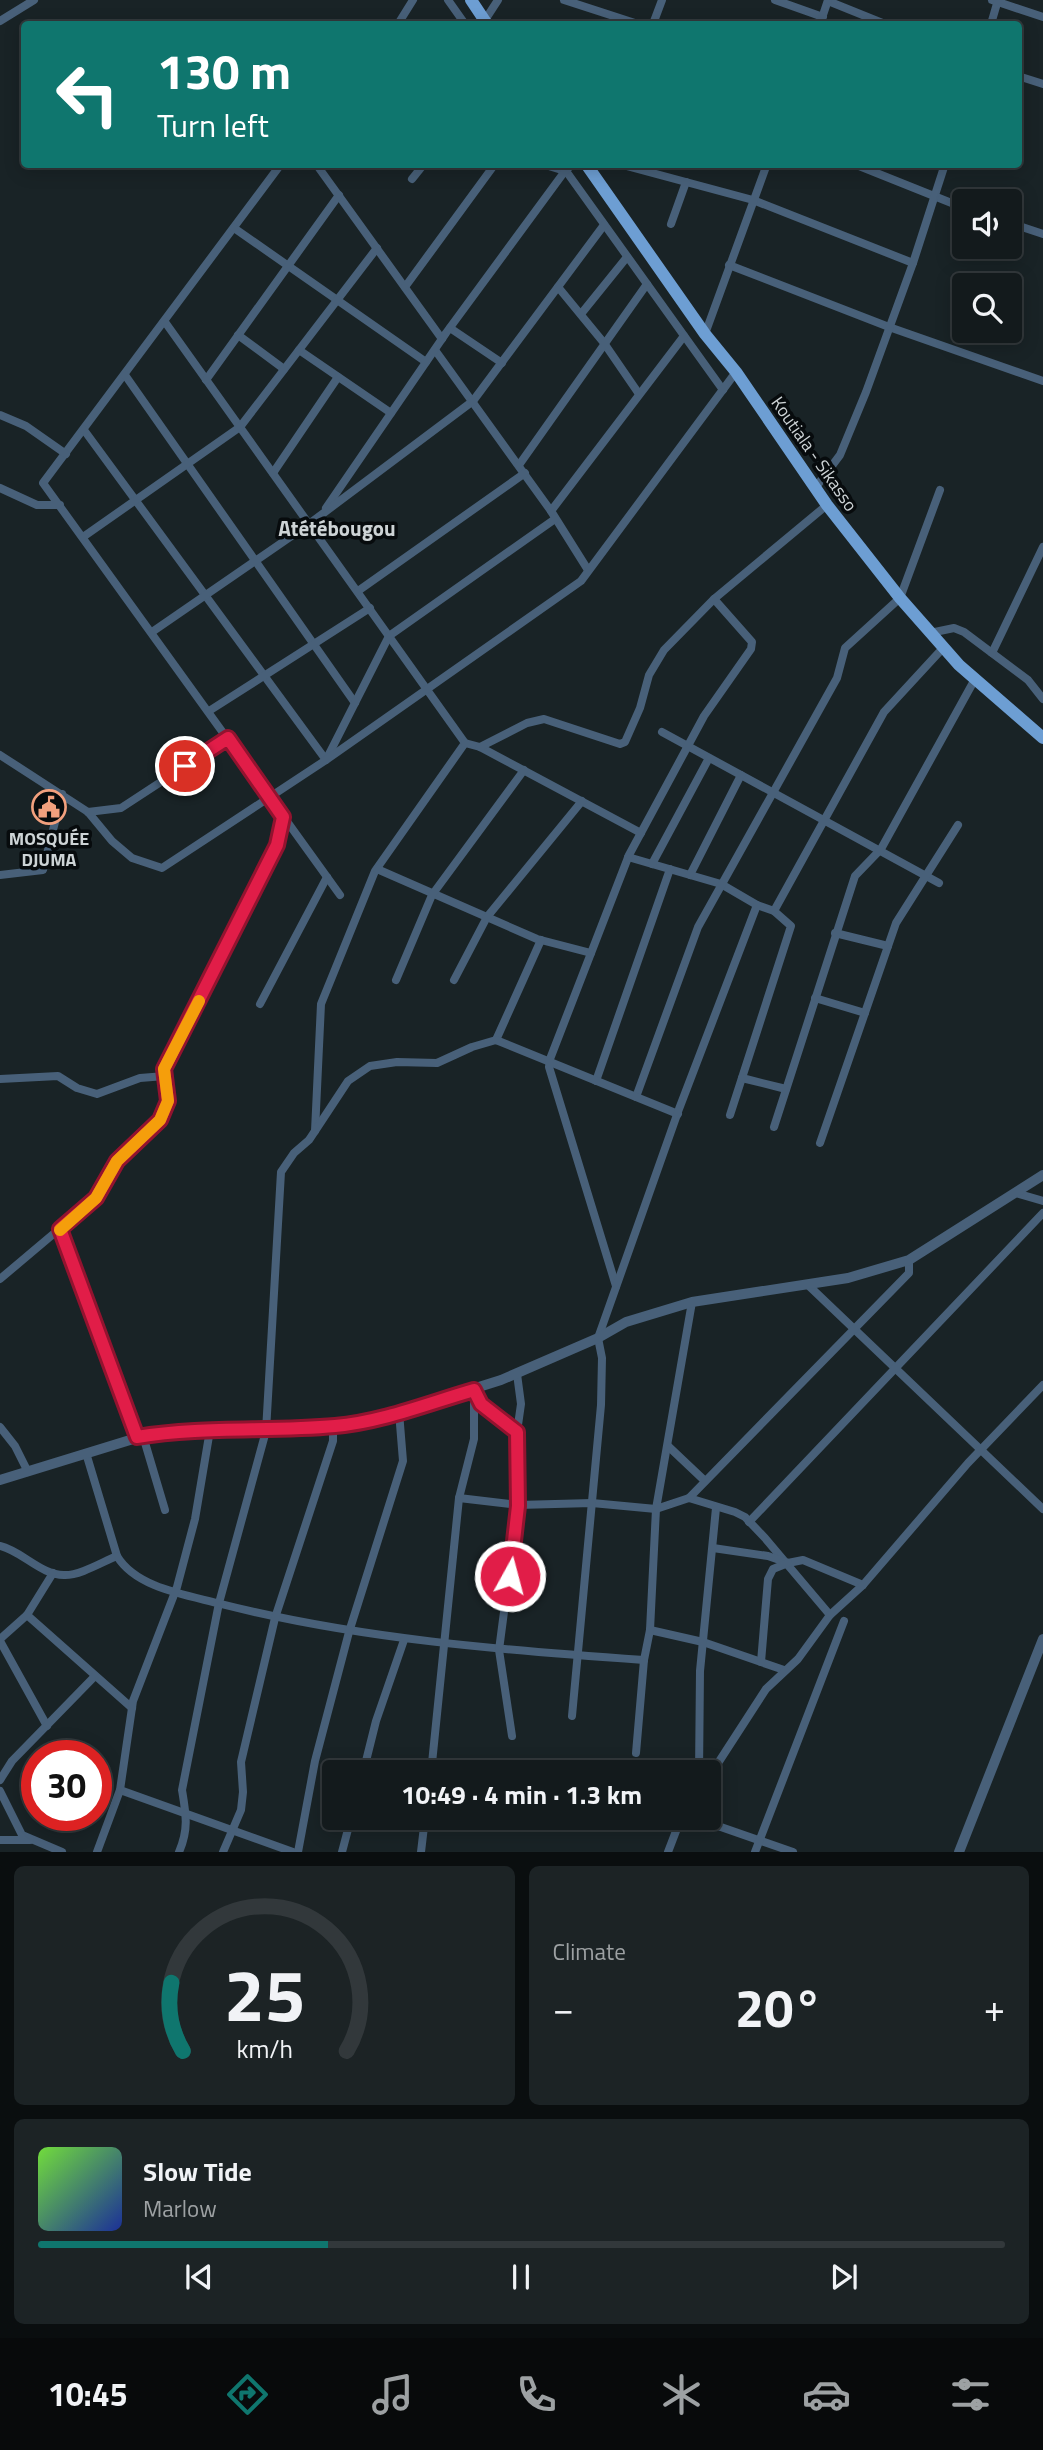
<!DOCTYPE html>
<meta charset="utf-8">
<style>
body{margin:0;font-family:"Titillium Web",sans-serif;background:#1c2325;color:#f1f3f6;height:100vh;display:flex;flex-direction:column;font-size:26px;white-space:nowrap}
*{box-sizing:border-box;margin:0}
p{font-size:23px;color:#9da1a3}
.icon{flex:none;width:38px;height:38px;fill:none;stroke:currentColor;stroke-width:2;stroke-linecap:round;stroke-linejoin:round}
.map{position:relative;height:1852px;overflow:hidden}
.details{display:flex;flex-direction:column;gap:14px;padding:14px;background:#0a0e0f;flex:1}
.details>*{flex:none}
.banner{position:absolute;left:21px;top:21px;width:1001px;height:147px;border-radius:7px;box-shadow:0 4px 18px #0003,0 0 0 2px #32383b;background:#0f766e;color:#fff;overflow:hidden}
.fabs{position:absolute;left:952px;top:189px;display:grid;gap:14px}
.fabs a{display:grid;place-items:center;width:70px;height:70px;border-radius:7px;background:#131a1c;box-shadow:0 4px 18px #0003,0 0 0 2px #32383b;font-size:35px}
.speed{position:absolute;left:21px;top:1740px;display:flex;gap:14px;font-size:35px;font-weight:700;text-align:center}
.speed>*{display:grid;place-content:center;width:91px;height:91px;border-radius:50%;background:#131a1c;box-shadow:0 4px 18px #0003,0 0 0 2px #32383b;line-height:1}
.speed .limit{border:10px solid #d22;background:#fff;color:#111}
.pin{position:absolute;display:grid;place-items:center;width:60px;height:60px;color:#fff;margin:-30px;border:4px solid #fff;border-radius:50%;box-shadow:0 2px 7px #0007}
.me{position:absolute;width:77px;margin:-38px;rotate:7deg;stroke-linejoin:round;filter:drop-shadow(0 0 5px #0008)}
.turn{display:flex;align-items:center;gap:24px;height:147px;padding:0 21px;font-size:32px}
.turn .icon{width:91px;height:91px;stroke-width:2.5}
.turn b{display:block;font-size:49px;line-height:60px}
.big{font-size:52px;font-weight:700;line-height:1.1}
.details .widget{flex:1;display:flex;flex-direction:column;justify-content:center;gap:10px;min-width:0;padding:0 24px;border-radius:10px;background:#1c2325}
.details .dial{align-items:center;gap:0}
.dial svg{height:182px;overflow:visible;fill:none;stroke:#32383b;stroke-width:7;stroke-linecap:round;text-anchor:middle}
.dial text{fill:#f1f3f6;stroke:none}
.song{display:flex;align-items:center;gap:21px}
.cover{width:84px;height:84px;border-radius:10px;background:linear-gradient(135deg,hsl(100 70% 55%),hsl(230 70% 35%))}
.played{height:7px;border-radius:4px;background:linear-gradient(90deg,#0f766e 30%,#32383b 30%)}
.keys{display:flex;justify-content:space-around;direction:ltr}
.heat{display:flex;justify-content:space-between;align-items:center;font-size:38px;direction:ltr}
.details .tiles{flex:1;display:grid;gap:14px;grid-template-columns:1fr 1fr}
.widget:last-child{grid-column:span 2}
.trip{position:absolute;left:322px;top:1760px;width:399px;height:70px;border-radius:7px;background:#131a1c;box-shadow:0 4px 18px #0003,0 0 0 2px #32383b;font-weight:700;line-height:70px;text-align:center}
.tabs{display:flex;height:112px;justify-content:space-around;align-items:center;background:#080a0b;color:#9da1a3}
.tabs .icon{width:49px;height:49px}
.tabs .on{color:#0f766e}
.tabs b{font-size:32px;color:#f1f3f6}
.map>svg:first-child{display:block}
</style>
<div class="map">
<svg width="1043" height="1852" viewBox="0 0 1043 1852">
<rect width="100%" height="100%" fill="#192326"/>
<g fill="none" stroke-linecap="round" stroke-linejoin="round">
<g stroke="#486079" stroke-width="8">
<polyline points="448,0 465,24"/>
<polyline points="564,0 638,24"/>
<polyline points="775,0 823,17"/>
<polyline points="992,0 1043,17"/>
<polyline points="828,1 885,24"/>
<polyline points="485,20 498,0"/>
<polyline points="0,21 34,0"/>
<polyline points="398,24 413,0"/>
<polyline points="653,24 662,0"/>
<polyline points="820,24 828,0"/>
<polyline points="991,24 998,0"/>
<polyline points="1018,76 1043,84"/>
<polyline points="281,164 43,483 340,895"/>
<polyline points="316,164 442,339"/>
<polyline points="542,164 565,171"/>
<polyline points="561,164 723,390"/>
<polyline points="619,164 753,200 913,263"/>
<polyline points="854,164 964,208"/>
<polyline points="412,179 424,164"/>
<polyline points="1010,223 1043,234"/>
<polyline points="671,224 686,182"/>
<polyline points="234,228 426,362"/>
<polyline points="729,265 889,327 1043,381"/>
<polyline points="405,287 495,164"/>
<polyline points="558,287 604,343 639,394"/>
<polyline points="581,314 627,257"/>
<path d="M 165,322 L 465,743 L 375,871 L 321,1004 L 315,1131 L 309,1140 L 294,1153 L 281,1172 L 266,1431 L 219,1603 L 182,1790 C 186,1814 189,1829 179,1852"/>
<polyline points="450,328 502,363"/>
<polyline points="705,334 767,164"/>
<polyline points="238,335 284,369"/>
<polyline points="299,350 391,413"/>
<polyline points="435,350 551,511 588,570"/>
<polyline points="125,375 355,703"/>
<polyline points="206,380 339,195"/>
<polyline points="0,415 26,426 66,454"/>
<polyline points="84,430 326,760 389,636 555,519"/>
<polyline points="519,465 647,284"/>
<polyline points="273,473 338,377"/>
<polyline points="816,487 840,455 866,392 913,263 945,164"/>
<polyline points="0,488 37,505 60,505"/>
<polyline points="326,508 446,333 565,171 573,164"/>
<polyline points="551,511 684,336"/>
<polyline points="83,537 240,427 377,248"/>
<polyline points="358,591 525,473"/>
<polyline points="152,632 309,524 473,401 604,225"/>
<polyline points="930,633 954,628 964,632 1028,680 1043,699"/>
<polyline points="992,653 1043,547"/>
<polyline points="209,711 370,608"/>
<polyline points="662,732 939,883"/>
<polyline points="465,743 480,747 641,833"/>
<polyline points="480,747 527,723 544,719 620,744 625,742 640,708 649,675 664,650 714,599 827,505"/>
<polyline points="0,755 88,812 112,841 132,858 162,868 326,760 581,581 736,372"/>
<polyline points="88,812 121,808 228,738"/>
<polyline points="628,857 721,884 757,905 774,911 791,926 730,1115"/>
<polyline points="652,864 709,758"/>
<polyline points="377,869 537,939 591,953"/>
<polyline points="0,875 43,870 62,794"/>
<polyline points="690,875 741,775"/>
<polyline points="774,911 884,712 943,648"/>
<polyline points="835,933 888,946"/>
<polyline points="396,980 432,895 524,770"/>
<polyline points="454,980 487,917 582,801"/>
<polyline points="815,998 865,1013"/>
<polyline points="260,1004 327,877"/>
<polyline points="496,1040 541,940"/>
<polyline points="742,1078 786,1089"/>
<polyline points="0,1079 58,1076 77,1088 97,1094 140,1078 165,1076"/>
<polyline points="596,1081 670,869"/>
<polyline points="636,1097 698,927 837,678 845,648 900,598 940,490"/>
<polyline points="774,1127 855,876 881,849 975,679"/>
<polyline points="315,1131 348,1081 370,1066 397,1062 437,1063 472,1047 496,1040 678,1114"/>
<polyline points="820,1143 896,923 958,825"/>
<polyline points="1016,1193 1043,1201"/>
<polyline points="59,1229 137,1437"/>
<polyline points="0,1279 96,1198 117,1161 160,1120 168,1101 165,1069 277,845 283,817"/>
<polyline points="808,1285 1043,1509"/>
<polyline points="616,1286 549,1067 550,1059 629,855 704,716 751,649 752,642 714,599"/>
<path d="M 475,1392 C 484,1411 499,1422 517,1432"/>
<polyline points="0,1427 15,1446 28,1472"/>
<polyline points="143,1436 165,1510"/>
<polyline points="668,1446 705,1481"/>
<polyline points="86,1453 117,1556"/>
<polyline points="459,1498 518,1505 592,1503 656,1509 689,1498 735,1512 745,1517 765,1538 830,1615"/>
<polyline points="689,1498 909,1273 909,1260"/>
<polyline points="749,1522 1043,1213"/>
<path d="M 0,1546 C 22,1551 42,1576 65,1575 C 81,1575 102,1562 117,1556 C 136,1588 187,1595 221,1604 C 360,1639 501,1650 644,1660"/>
<polyline points="713,1548 768,1556 788,1563 803,1560 863,1585"/>
<polyline points="27,1615 132,1708"/>
<polyline points="650,1630 703,1642 784,1670"/>
<polyline points="0,1639 27,1615 53,1573"/>
<polyline points="0,1641 47,1726"/>
<polyline points="761,1662 768,1579 773,1569 788,1563"/>
<polyline points="572,1716 601,1405 602,1358 598,1338 679,1109 757,905"/>
<polyline points="512,1736 499,1650 518,1505 517,1432 521,1404 517,1374"/>
<polyline points="636,1753 644,1660 650,1630 656,1509 692,1302"/>
<polyline points="363,1773 376,1721 404,1640"/>
<polyline points="431,1773 459,1498 474,1439 474,1390"/>
<polyline points="699,1773 700,1671 716,1508"/>
<polyline points="709,1777 766,1689 798,1659 830,1615 863,1585 968,1463 1043,1385"/>
<polyline points="0,1780 12,1761 95,1676"/>
<polyline points="120,1790 293,1852"/>
<polyline points="0,1791 22,1835 62,1852"/>
<polyline points="695,1818 793,1852"/>
<polyline points="0,1840 30,1840"/>
<polyline points="97,1852 120,1790 133,1701 177,1587 195,1519 210,1430"/>
<polyline points="223,1852 241,1810 243,1792 241,1762 275,1618 333,1441 333,1426"/>
<polyline points="298,1852 315,1761 349,1632 403,1461 399,1412"/>
<polyline points="342,1852 351,1818"/>
<polyline points="421,1852 425,1818"/>
<polyline points="668,1852 681,1818"/>
<polyline points="755,1852 844,1621"/>
</g>
<g stroke="#486079" stroke-width="10">
<polyline points="0,1480 143,1436 210,1430 337,1426 371,1421 501,1380 598,1338 626,1322 692,1302 848,1278 909,1260 1043,1175"/>
<polyline points="959,1852 1043,1639"/>
</g>
<g stroke="#6d9ed3" stroke-width="12">
<polyline points="471,0 487,24"/>
<polyline points="586,164 705,334 736,372 827,505 900,598 959,665 1043,738"/>
</g>
</g>
<g fill="none" stroke-linecap="round" stroke-linejoin="round">
<g stroke="#92132f" stroke-width="18">
<path id="route" d="M 185,766 L 228,738 L 283,817 L 277,845 L 164,1069 L 168,1101 L 160,1120 L 117,1161 L 96,1198 L 60,1229 L 137,1437 C 202,1426 269,1432 335,1426 C 382,1422 429,1403 474,1390 L 481,1404 L 517,1432 L 518,1506 L 510,1576"/>
</g>
<use href="#route" stroke="#e11d48" stroke-width="12"/>
<polyline stroke="#f59e0b" stroke-width="12" points="60,1230 96,1198 117,1161 160,1120 168,1101 164,1069 199,1001"/>
</g>
<defs>
<g id="civic-ring" transform="scale(1.75)"><circle r="9.5" fill="#070b0d" stroke="#f2a07e" stroke-width="1.5"/><path d="M-.6-6.5H3V-4.5H.6V-3L4-1V1h2V6H-6V1h2V-1L-.6-3ZM-1.2 2.5V6h2.4V2.5Z" fill="#f2a07e"/></g>
</defs>
<g fill-rule="evenodd">
<use href="#civic-ring" x="49" y="807"/>
</g>
<g text-anchor="middle" stroke-width="7" stroke-linejoin="round" paint-order="stroke">
<g font-size="18" fill="#cdd3d5" stroke="#070b0d">
<text transform="translate(814 454) rotate(55)" y="6">Koutiala - Sikasso</text>
</g>
<g font-size="18" font-weight="bold" fill="#cdd3d5" stroke="#070b0d">
<text x="49" y="845">MOSQUÉE<tspan x="49" dy="21">DJUMA</tspan></text>
</g>
<g font-size="21" font-weight="bold" fill="#cdd3d5" stroke="#070b0d">
<text x="337" y="536">Atétébougou</text>
</g>
</g>
</svg>
<div class="fabs">
<a><svg class="icon" aria-label="sound" viewBox="0 0 24 24"><path d="M4 9h4l5-4v14l-5-4H4zM17 9q2 3 0 6"/></svg></a>
<a><svg class="icon" aria-label="search" viewBox="0 0 24 24"><circle cx="10" cy="10" r="6"/><path d="M15 15l6 6"/></svg></a>
</div>
<div class="speed"><div class="limit">30</div></div>
<div class="pin" style="left:185px;top:766px;background:#d93025"><svg class="icon" aria-label="arrive" viewBox="0 0 24 24"><path d="M6 21V4h12l-3 4 3 4H6"/></svg></div>
<svg class="me" style="left:510px;top:1576px" viewBox="-20 -20 40 40"><circle r="17" fill="#e11d48" stroke="#fff" stroke-width="3"/><path d="M0-11L8 9 0 5-8 9z" fill="#fff"/></svg>
<div class="trip">10:49 · 4 min · 1.3 km</div>
<div class="banner">
<div class="turn"><svg class="icon" aria-label="left" viewBox="0 0 24 24"><path d="M17 20v-9H6M10 6l-5 5 5 5"/></svg><div><b>130 m</b>Turn left</div></div>
</div>
</div>
<section class="details">
<div class="tiles">
<div class="widget dial"><svg viewBox="0 0 100 80">
<path d="M14 69A42 42 0 1 1 86 69"/>
<path d="M14 69A42 42 0 0 1 9 39" stroke="#0f766e"/>
<text x="50" y="56" font-size="32" font-weight="700">25</text>
<text x="50" y="72" font-size="11">km/h</text>
</svg></div>
<div class="widget"><p>Climate</p>
<div class="heat"><a>−</a><b class="big">20°</b><a>+</a></div>
</div>
<div class="widget">
<div class="song"><i class="cover"></i><div><b>Slow Tide</b><p>Marlow</p></div></div>
<div class="played"></div>
<div class="keys"><svg class="icon" aria-label="previous" viewBox="0 0 24 24"><path d="M18 5L8 12l10 7zM5 5v14"/></svg><svg class="icon" aria-label="pause" viewBox="0 0 24 24"><path d="M8 5v14M16 5v14"/></svg><svg class="icon" aria-label="next" viewBox="0 0 24 24"><path d="M6 5l10 7-10 7zM19 5v14"/></svg></div>
</div>
</div>
</section>
<nav class="tabs">
<b>10:45</b>
<svg class="icon on" aria-label="directions" viewBox="0 0 24 24"><path d="M12 3l9 9-9 9-9-9zM9 14v-3h6M13 9l2 2-2 2"/></svg>
<svg class="icon" aria-label="music" viewBox="0 0 24 24"><path d="M9 18V5l10-2v13"/><circle cx="6" cy="18" r="3"/><circle cx="16" cy="16" r="3"/></svg>
<svg class="icon" aria-label="phone" viewBox="0 0 24 24"><path d="M5 4h4l2 5-3 2q2 4 5 5l2-3 5 2v4C11 20 4 13 5 4z"/></svg>
<svg class="icon" aria-label="climate" viewBox="0 0 24 24"><path d="M12 3v18M4 7l16 10M4 17L20 7"/></svg>
<svg class="icon" aria-label="car" viewBox="0 0 24 24"><path d="M5 17H2v-5l4-1 3-4h7l3 4 3 1v5h-3M9 17h6M6 11h13"/><circle cx="7" cy="17" r="2"/><circle cx="17" cy="17" r="2"/></svg>
<svg class="icon" aria-label="filters" viewBox="0 0 24 24"><path d="M4 7h16M4 17h16"/><circle cx="9" cy="7" r="2"/><circle cx="15" cy="17" r="2"/></svg>
</nav>
